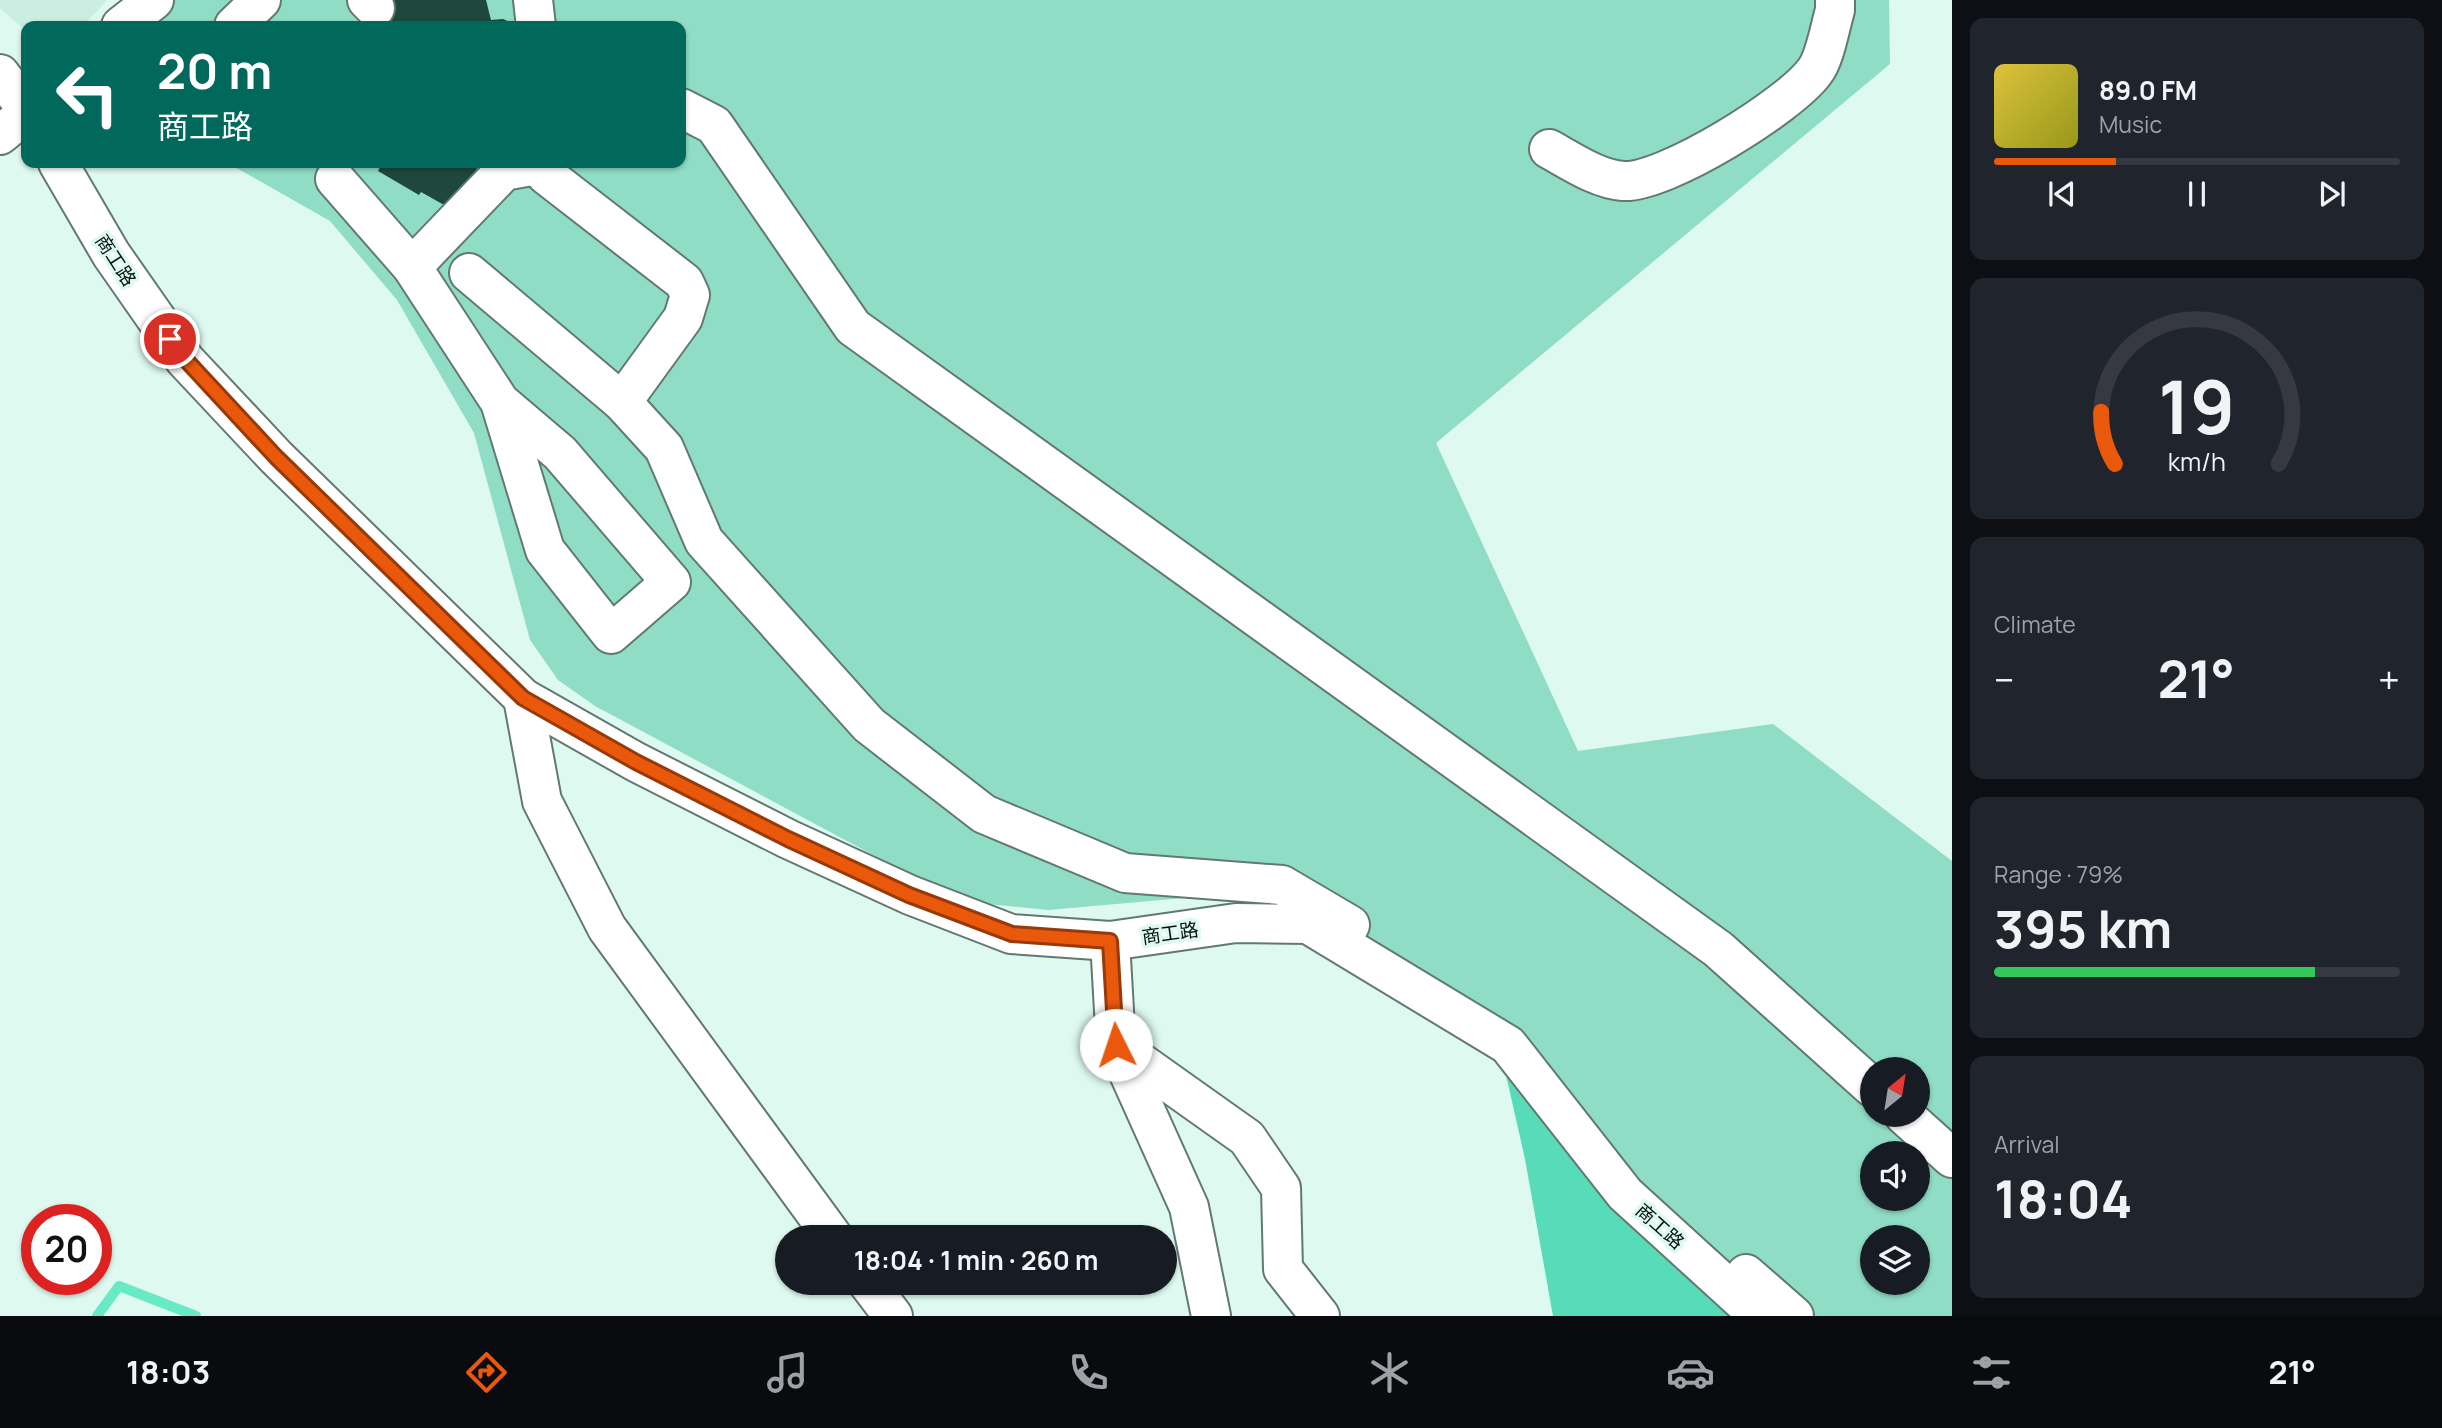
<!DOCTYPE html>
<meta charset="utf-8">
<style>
body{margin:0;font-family:Manrope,"Noto Sans TC",sans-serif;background:#20242c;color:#f1f3f6;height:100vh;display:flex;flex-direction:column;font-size:26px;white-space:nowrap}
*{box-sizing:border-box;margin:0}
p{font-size:23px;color:#9ea1a6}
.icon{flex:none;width:38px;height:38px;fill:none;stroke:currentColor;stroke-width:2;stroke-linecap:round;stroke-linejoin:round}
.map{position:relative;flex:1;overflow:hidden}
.drawer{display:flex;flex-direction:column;gap:18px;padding:18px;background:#0d0f14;width:490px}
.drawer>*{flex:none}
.guide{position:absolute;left:21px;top:21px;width:665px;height:147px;border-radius:14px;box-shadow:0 2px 5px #0004;background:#00695c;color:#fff;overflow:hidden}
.needle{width:46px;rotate:30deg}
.buttons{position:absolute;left:1860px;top:1057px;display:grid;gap:14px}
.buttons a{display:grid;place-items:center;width:70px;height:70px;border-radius:50%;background:#171b24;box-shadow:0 2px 5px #0004;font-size:35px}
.speed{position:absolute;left:21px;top:1204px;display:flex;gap:14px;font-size:35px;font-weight:700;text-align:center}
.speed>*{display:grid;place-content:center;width:91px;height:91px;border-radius:50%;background:#171b24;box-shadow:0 2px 5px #0004;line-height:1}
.speed .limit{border:10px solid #d22;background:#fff;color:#111}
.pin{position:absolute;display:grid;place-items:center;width:60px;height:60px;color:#fff;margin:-30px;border:4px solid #fff;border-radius:50%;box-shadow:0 2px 7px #0007}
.me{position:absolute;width:77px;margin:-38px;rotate:356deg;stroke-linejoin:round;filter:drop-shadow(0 0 5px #0008)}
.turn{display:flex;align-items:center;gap:24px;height:147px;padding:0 21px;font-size:32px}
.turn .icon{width:91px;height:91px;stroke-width:2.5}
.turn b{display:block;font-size:49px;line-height:60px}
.big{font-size:52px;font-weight:700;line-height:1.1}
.drawer .card{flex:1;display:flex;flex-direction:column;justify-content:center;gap:10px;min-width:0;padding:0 24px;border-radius:14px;background:#20242c}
.drawer .dial{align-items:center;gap:0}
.dial svg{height:182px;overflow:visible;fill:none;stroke:#363941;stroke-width:7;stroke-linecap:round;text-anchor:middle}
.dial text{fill:#f1f3f6;stroke:none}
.song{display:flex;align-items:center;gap:21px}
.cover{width:84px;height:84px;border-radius:10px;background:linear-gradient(135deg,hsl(50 70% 55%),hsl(60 70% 35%))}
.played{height:7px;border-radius:4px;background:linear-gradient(90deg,#ea580c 30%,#363941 30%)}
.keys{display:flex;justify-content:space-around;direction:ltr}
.heat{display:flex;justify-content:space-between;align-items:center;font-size:38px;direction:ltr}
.charge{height:10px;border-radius:5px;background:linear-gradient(90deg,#34c759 79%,#363941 0)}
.trip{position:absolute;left:775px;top:1225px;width:402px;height:70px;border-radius:35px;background:#171b24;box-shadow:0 2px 5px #0004;font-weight:700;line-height:70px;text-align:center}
.menu{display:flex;height:112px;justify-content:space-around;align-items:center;background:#090b0e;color:#9ea1a6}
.menu .icon{width:49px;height:49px}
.menu .selected{color:#ea580c}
.menu b{font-size:32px;color:#f1f3f6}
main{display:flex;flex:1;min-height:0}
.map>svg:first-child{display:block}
</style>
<main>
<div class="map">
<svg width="1952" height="1316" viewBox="0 0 1952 1316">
<rect width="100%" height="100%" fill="#def9f0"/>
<polygon fill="#cbeee2" points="0,0 107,0 85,24 26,26 26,31 0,8"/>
<path fill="#90ddc5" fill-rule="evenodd" d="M 169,0 L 1889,0 L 1890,64 L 1436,443 L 1578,751 L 1773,724 L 1952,861 L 1952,1316 L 1790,1316 L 1637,1183 L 1498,1016 L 1274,890 L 1048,910 L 959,901 L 595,706 L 558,680 L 530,640 L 474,433 L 397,300 L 330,221 L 228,163 L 681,163 L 681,26 L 139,26 ZM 1872,1069 L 1918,1069 L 1918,1115 L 1872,1115 ZM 1872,1153 L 1918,1153 L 1918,1199 L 1872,1199 ZM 1872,1237 L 1918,1237 L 1918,1283 L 1872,1283 Z"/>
<polygon fill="#58dbb8" points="1494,1022 1631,1190 1769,1316 1553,1316 1525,1159"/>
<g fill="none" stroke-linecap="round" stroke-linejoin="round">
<polyline stroke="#69eac7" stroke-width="10" points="97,1316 119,1286 196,1316"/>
</g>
<g fill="#1f483c">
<polygon points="382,0 486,0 491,20 503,19 519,26 368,26 364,11"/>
<polygon points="382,163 480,163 453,210 421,192 419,195 378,171"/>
</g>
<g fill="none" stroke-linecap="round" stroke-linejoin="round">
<g stroke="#627971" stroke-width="42">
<g id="minor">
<polyline points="367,0 375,8"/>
<polyline points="533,0 536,26"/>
<polyline points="121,26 154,0"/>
<polyline points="234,26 261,0"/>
<polyline points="0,74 26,108"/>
<polyline points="681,108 714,125 853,327 1718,949 1872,1087"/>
<polyline points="0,135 26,114"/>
<path d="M 1549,149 C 1571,161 1597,179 1623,181 C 1664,184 1791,105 1815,71 C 1825,58 1830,27 1835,10 L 1835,0"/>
<polyline points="58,163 111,254 185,360 276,457 523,698 636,762 788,839 910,895 1011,934 1110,941 1236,923 1308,924 1508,1045 1625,1194 1759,1316"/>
<polyline points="543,163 546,175 684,282 690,295 683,318 622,402"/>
<polyline points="335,179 412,267 500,402 545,550 611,634 671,582 560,453 500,402"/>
<polyline points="412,267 504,171 543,164"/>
<polyline points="469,273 622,402 664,448 704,541 869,725 984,814 1125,873 1282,885 1350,925"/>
<polyline points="523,698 542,801 607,928 833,1237"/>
<polyline points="1110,941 1116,1045 1247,1138 1281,1188 1283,1269 1320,1316"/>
<polyline points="1117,1047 1189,1207 1211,1316"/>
<polyline points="1904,1115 1952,1158"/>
<polyline points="1746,1274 1794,1316"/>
<polyline points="868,1283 893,1316"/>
</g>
</g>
<use href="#minor" stroke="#fff" stroke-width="38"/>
</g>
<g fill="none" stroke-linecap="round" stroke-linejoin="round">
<g stroke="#983908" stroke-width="18">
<polyline id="route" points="170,339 186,360 276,457 523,698 636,762 788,839 909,895 1012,934 1110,941 1116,1045"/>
</g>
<use href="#route" stroke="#ea580c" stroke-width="12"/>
</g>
<g text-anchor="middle" stroke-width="7" stroke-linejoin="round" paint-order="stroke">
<g font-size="19" fill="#07100d" stroke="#def9f0">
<text transform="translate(116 260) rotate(57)" y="7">商工路</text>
<text transform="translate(1170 933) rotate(-8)" y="7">商工路</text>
<text transform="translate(1660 1226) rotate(42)" y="7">商工路</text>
</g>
</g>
</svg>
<div class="buttons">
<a><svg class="needle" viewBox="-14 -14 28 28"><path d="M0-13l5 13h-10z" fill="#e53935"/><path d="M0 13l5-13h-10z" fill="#9ea1a6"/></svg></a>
<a><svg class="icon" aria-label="sound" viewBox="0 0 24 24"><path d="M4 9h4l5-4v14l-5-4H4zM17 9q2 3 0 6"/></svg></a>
<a><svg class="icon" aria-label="layers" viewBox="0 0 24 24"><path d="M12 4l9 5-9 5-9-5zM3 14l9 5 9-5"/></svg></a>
</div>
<div class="speed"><div class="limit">20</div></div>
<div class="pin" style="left:170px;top:339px;background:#d93025"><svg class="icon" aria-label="arrive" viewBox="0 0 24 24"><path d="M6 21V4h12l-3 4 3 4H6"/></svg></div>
<svg class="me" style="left:1116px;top:1045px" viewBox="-20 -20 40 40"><circle r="19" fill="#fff"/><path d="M0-13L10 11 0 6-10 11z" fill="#ea580c"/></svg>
<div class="trip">18:04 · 1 min · 260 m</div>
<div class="guide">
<div class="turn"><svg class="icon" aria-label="left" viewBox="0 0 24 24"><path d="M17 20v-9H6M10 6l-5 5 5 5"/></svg><div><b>20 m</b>商工路</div></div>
</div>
</div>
<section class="drawer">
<div class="card">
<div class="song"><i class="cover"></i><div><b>89.0 FM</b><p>Music</p></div></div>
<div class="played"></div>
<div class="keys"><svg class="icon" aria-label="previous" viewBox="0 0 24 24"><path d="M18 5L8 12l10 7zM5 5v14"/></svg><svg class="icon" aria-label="pause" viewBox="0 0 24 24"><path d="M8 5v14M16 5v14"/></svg><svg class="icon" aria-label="next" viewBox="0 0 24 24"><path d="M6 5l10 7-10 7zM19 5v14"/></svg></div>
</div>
<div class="card dial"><svg viewBox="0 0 100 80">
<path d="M14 69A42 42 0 1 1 86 69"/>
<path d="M14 69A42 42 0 0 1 8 46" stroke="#ea580c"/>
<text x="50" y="56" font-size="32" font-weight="700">19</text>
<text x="50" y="72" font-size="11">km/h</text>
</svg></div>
<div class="card"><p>Climate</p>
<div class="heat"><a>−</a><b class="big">21°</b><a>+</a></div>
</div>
<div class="card"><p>Range · 79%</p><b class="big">395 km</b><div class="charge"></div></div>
<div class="card"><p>Arrival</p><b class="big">18:04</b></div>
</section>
</main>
<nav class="menu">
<b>18:03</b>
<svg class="icon selected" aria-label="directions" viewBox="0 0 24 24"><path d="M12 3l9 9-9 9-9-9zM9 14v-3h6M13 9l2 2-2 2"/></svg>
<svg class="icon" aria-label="music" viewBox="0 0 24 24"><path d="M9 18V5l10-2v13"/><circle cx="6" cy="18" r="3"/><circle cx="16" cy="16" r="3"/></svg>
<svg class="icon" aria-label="phone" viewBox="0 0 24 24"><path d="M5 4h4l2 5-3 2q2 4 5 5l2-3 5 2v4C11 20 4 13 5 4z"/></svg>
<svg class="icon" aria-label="climate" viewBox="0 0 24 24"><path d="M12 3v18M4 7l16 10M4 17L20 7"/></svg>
<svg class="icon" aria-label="car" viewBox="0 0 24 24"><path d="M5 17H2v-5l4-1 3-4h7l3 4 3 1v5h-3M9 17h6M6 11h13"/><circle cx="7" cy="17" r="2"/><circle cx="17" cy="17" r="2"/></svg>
<svg class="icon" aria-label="filters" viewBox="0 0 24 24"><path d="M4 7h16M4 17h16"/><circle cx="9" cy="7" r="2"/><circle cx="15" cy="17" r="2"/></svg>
<b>21°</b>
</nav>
